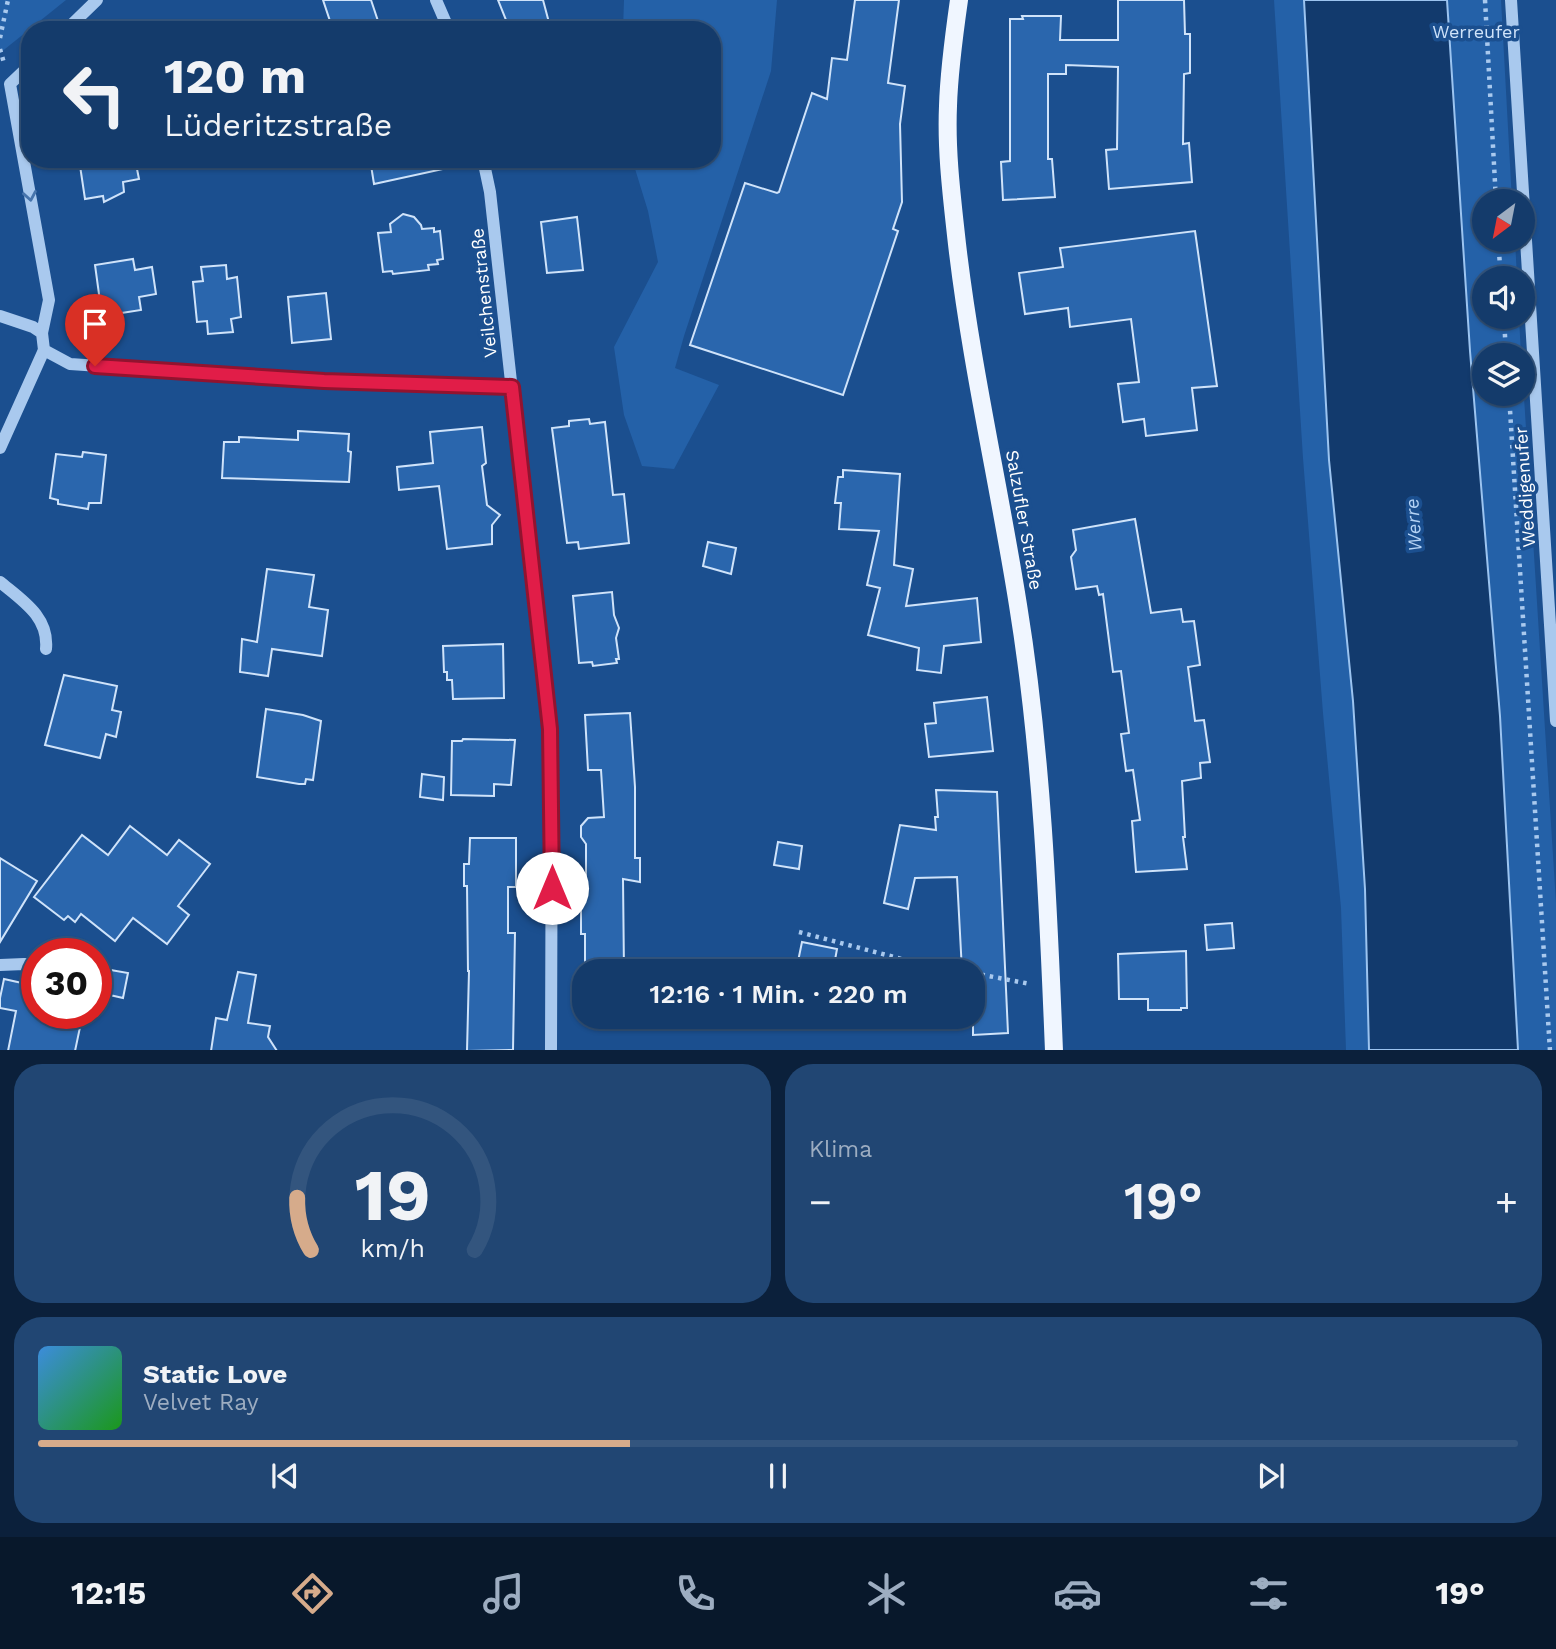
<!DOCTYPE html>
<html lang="de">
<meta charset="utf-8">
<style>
body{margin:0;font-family:"Work Sans",sans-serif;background:#214673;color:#f1f3f6;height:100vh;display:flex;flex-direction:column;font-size:26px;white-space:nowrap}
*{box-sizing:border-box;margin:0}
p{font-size:23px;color:#9dadc1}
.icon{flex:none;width:38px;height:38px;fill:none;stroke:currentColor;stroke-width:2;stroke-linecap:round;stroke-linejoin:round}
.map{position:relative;height:1050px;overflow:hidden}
.panel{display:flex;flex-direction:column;gap:14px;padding:14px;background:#0b203b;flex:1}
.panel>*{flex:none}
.guide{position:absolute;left:21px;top:21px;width:700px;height:147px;border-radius:28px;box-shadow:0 2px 5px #0004,0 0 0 2px #33557e;background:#143b6b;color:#f1f3f6;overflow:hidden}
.needle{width:46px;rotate:212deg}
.buttons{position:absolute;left:1472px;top:189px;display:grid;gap:14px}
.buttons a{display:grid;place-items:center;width:63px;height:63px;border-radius:50%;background:#143b6b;box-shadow:0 2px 5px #0004,0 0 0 2px #33557e;font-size:35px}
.speed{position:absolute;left:21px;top:938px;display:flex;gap:14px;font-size:35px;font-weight:700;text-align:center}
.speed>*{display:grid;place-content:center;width:91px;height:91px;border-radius:50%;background:#143b6b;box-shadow:0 2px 5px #0004,0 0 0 2px #33557e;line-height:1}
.speed .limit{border:10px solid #d22;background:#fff;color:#111}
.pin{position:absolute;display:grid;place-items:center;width:60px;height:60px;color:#fff;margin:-72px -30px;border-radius:50% 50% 50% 0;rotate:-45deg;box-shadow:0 0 7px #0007}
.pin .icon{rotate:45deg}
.me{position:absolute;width:77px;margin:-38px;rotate:0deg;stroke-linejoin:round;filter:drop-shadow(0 0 5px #0008)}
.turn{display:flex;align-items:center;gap:24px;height:147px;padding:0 28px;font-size:32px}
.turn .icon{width:91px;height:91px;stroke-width:2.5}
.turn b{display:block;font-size:49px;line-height:60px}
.big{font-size:52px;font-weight:600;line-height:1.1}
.panel .tile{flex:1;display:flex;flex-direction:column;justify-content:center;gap:10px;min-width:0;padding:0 24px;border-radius:28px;background:#214673}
.panel .dial{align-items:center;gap:0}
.dial svg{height:182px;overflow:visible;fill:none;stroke:#33557e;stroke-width:7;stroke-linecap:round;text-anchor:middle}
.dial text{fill:#f1f3f6;stroke:none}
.song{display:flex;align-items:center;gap:21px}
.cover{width:84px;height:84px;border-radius:10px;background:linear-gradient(135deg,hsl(210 70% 55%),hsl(120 70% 35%))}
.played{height:7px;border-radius:4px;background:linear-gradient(90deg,#d6ab8b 40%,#33557e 40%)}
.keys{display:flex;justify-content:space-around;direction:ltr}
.heat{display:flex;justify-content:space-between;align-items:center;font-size:38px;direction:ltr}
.panel .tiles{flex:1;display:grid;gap:14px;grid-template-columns:1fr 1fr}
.tile:last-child{grid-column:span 2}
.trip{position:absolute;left:572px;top:959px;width:413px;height:70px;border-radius:28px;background:#143b6b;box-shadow:0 2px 5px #0004,0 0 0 2px #33557e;font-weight:600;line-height:70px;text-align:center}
.tab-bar{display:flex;height:112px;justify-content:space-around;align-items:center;background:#08182b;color:#9dadc1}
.tab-bar .icon{width:49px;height:49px}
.tab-bar .on{color:#d6ab8b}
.tab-bar b{font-size:32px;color:#f1f3f6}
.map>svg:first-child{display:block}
</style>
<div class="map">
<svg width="1556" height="1051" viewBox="0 0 1556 1051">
<rect width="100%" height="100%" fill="#1b4f8f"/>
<g fill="#2461a8">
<polygon points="0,0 66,0 0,53"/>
<polygon points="624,0 777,0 771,71 684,336 675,368 719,385 674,469 642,466 624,415 614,347 658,262 648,211 632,159 712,159 712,30 623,30"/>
<polygon points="1274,0 1304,0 1329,460 1353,701 1365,889 1369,1050 1346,1050 1341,908 1323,713 1303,458"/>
<polygon points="1447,0 1501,0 1512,201 1484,201 1484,240 1515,240 1517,278 1484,278 1484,317 1519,317 1521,355 1484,355 1484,394 1522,394 1523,381 1556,903 1556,1050 1518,1050 1500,716 1470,351"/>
</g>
<polygon fill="#123a6d" stroke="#9cc4f0" stroke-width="2" points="1304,0 1447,0 1470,351 1500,716 1518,1050 1369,1050 1365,889 1353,701 1329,460"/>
<g fill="#2a66ad" stroke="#cfe3fa" stroke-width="2">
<polygon points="323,0 371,0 381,30 333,30"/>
<polygon points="498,0 543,0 551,30 510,30"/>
<polygon points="855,0 899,0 888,83 905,86 900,124 902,202 893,229 898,231 843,395 690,345 745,183 777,193 779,192 812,93 827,99 832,58 847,60"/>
<polygon points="1118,0 1184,0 1185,34 1190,34 1190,73 1184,74 1183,144 1189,143 1192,182 1109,189 1106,150 1117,149 1118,67 1066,65 1066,74 1048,74 1048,159 1052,159 1055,197 1003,200 1001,162 1010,161 1010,19 1023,19 1022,16 1061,16 1060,40 1118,40"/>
<polygon points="79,159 135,159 139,179 123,182 124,192 104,202 103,196 85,199"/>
<polygon points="370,159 442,159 443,169 374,184"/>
<polygon points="403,214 414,217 421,225 422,229 434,228 434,232 440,231 443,259 437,260 438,264 428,265 429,270 393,274 392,271 383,272 378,233 391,232 390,224"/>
<polygon points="577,217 583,270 547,273 541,222"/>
<polygon points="1195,231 1217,386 1192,388 1197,430 1146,436 1144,419 1123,422 1118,384 1139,382 1131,319 1070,327 1068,308 1025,314 1019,273 1063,267 1060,248"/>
<polygon points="133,259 135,270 152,267 156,294 139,297 141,310 102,316 95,265"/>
<polygon points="226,265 227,279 237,277 241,317 231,319 233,332 208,334 207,321 197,322 193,282 203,281 201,267"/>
<polygon points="326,293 331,339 292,343 288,297"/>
<polygon points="589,419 590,424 605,422 613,495 624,494 629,543 579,549 578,542 567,543 552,428 569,426 569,421"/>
<polygon points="482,427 486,463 482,466 487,505 500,515 492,525 492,544 447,549 439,486 399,490 397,467 433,463 430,432"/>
<polygon points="298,431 349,434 348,451 351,452 349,482 222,478 224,442 239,442 239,437 298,440"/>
<polygon points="83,452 106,455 101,503 89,503 88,509 58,504 58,500 50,498 56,454 82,457"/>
<polygon points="843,470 900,474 894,565 913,569 906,606 977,598 981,642 944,646 941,673 917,670 919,648 868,635 880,588 867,585 879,531 839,529 841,503 835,503 838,477 843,477"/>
<polygon points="1135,519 1151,613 1181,609 1183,622 1194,621 1200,665 1188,667 1195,721 1204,720 1210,762 1200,763 1201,778 1182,781 1185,837 1183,837 1187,869 1136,872 1132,821 1140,820 1133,770 1126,771 1121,734 1129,733 1121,671 1113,672 1103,594 1099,595 1097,586 1076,589 1071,557 1076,550 1073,530"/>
<polygon points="708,542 736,548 731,574 703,566"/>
<polygon points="267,569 314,575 309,607 328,610 322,656 272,649 268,676 240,672 242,639 257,642"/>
<polygon points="612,592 614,615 619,628 616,638 619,659 616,659 617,663 593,666 592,662 579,663 573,596"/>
<polygon points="503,644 504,698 453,699 452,680 447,680 447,672 444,672 443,646"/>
<polygon points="64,675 117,686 112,710 121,712 116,737 106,734 100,758 45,745"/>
<polygon points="987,697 993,751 929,757 925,724 936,723 934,703"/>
<polygon points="266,709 303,715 321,721 313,780 306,779 305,784 299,784 257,777"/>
<polygon points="630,713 635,787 635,858 640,858 640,882 623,879 624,971 585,971 585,934 581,934 581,887 586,887 586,844 581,837 581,826 588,818 604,817 601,770 588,770 585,715"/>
<polygon points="463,739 515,740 511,785 494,784 494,796 451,795 452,741 462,741"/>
<polygon points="422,774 444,777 443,800 420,797"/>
<polygon points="936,790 997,792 1008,1033 973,1035 973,971 962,971 957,877 915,878 908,909 884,903 900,825 936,830 935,817 938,817"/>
<polygon points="130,826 167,855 179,840 210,864 178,906 189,915 167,944 133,918 115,941 81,914 75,922 68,916 64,920 34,897 82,835 108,855"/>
<polygon points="470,838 516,838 516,887 508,887 508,933 515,933 513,1050 467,1051 469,971 468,971 467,886 464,886 464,864 469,864"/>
<polygon points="778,842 802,846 799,869 774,865"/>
<polygon points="0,858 37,881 0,942"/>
<polygon points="1232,923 1234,948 1207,950 1205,925"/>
<polygon points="802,942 837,949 833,971 796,971"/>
<polygon points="1186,951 1187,1008 1181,1008 1181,1010 1148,1010 1148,999 1119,999 1118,954"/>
<polygon points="105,969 128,973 123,998 101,993"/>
<polygon points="238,972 256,975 248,1023 270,1026 268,1037 277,1051 211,1051 216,1018 227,1020"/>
<polygon points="24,973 37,975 37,1013 83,1013 75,1051 8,1051 16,1011 0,1008 0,998 4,979 22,983"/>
</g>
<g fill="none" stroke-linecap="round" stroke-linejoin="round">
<g stroke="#a9c9ee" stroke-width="4.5" stroke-dasharray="3.5 5" stroke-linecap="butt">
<polyline points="1485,0 1496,201"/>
<polyline points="0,38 8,0"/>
<polyline points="0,49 4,63"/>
<polyline points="1498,240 1501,278"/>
<polyline points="1504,317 1506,355"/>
<polyline points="1509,394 1550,1051"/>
<polyline points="799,932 913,962 961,971"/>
<polyline points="973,973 1030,984"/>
</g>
<g stroke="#a9c9ee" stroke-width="12">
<polyline points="436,0 449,30"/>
<polyline points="1511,0 1556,721"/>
<polyline points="66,30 97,0"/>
<polyline points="30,65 10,84 49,300 42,333"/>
<polyline points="483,159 490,192 552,752 551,1051"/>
<polyline points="0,316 33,327 42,333 44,350 70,364 324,381 512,387"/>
<polyline points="0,448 44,350"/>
<path d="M 0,582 C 23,601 49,617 46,649"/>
<polyline points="0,965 24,964 37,966"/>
</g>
<path stroke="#f0f6ff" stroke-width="18" d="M 959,0 C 954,35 949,70 948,106 C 946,152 952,198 957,244 C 971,365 999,485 1018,605 C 1042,753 1048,901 1054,1051"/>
</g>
<defs><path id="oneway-chevron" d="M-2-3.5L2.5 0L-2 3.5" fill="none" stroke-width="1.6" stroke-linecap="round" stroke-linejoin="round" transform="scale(1.75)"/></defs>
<use stroke="#4674ac" href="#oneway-chevron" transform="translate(30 196) rotate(80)"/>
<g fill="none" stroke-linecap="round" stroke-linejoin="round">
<g stroke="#92132f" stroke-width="18">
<polyline id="route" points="95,366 324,381 512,387 550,729 552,888"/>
</g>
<use href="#route" stroke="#e11d48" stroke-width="12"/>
</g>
<g text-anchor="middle" stroke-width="7" stroke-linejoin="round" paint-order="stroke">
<g font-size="18" fill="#cfe3fa" stroke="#1b4f8f">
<text x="1476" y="38">Werreufer</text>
</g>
<g font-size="18" fill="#fff" stroke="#1b4f8f">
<text transform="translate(484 293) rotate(-96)" y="6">Veilchenstraße</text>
<text transform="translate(1525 487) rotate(-94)" y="6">Weddigenufer</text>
<text transform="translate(1024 520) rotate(80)" y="6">Salzufler Straße</text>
</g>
<g font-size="19" font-style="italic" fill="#b5d3f5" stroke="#1b4f8f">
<text transform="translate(1413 525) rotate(-94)" y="7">Werre</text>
</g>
</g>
</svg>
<div class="buttons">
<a><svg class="needle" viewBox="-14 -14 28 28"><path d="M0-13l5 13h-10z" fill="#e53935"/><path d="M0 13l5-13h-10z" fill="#9dadc1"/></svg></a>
<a><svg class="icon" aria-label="sound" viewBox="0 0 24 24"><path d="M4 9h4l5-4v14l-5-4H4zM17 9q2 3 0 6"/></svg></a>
<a><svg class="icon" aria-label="layers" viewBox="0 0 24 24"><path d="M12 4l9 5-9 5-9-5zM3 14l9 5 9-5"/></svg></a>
</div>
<div class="speed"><div class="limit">30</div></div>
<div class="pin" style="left:95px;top:366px;background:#d93025"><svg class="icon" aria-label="arrive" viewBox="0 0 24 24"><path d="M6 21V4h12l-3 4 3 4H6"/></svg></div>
<svg class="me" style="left:552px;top:888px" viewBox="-20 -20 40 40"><circle r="19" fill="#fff"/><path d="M0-13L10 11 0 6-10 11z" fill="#e11d48"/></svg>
<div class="trip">12:16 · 1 Min. · 220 m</div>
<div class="guide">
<div class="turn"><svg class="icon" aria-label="left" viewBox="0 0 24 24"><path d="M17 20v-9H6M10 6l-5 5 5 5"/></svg><div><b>120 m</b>Lüderitzstraße</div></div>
</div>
</div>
<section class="panel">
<div class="tiles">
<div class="tile dial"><svg viewBox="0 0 100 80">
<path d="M14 69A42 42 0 1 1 86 69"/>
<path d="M14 69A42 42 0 0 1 8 46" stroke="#d6ab8b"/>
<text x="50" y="56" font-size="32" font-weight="700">19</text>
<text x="50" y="72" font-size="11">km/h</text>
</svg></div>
<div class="tile"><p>Klima</p>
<div class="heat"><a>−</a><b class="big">19°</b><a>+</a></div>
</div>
<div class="tile">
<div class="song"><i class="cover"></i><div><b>Static Love</b><p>Velvet Ray</p></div></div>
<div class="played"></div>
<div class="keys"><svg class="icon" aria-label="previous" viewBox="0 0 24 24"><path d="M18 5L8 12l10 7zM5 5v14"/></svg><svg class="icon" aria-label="pause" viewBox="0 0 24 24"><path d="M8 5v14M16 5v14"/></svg><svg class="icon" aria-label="next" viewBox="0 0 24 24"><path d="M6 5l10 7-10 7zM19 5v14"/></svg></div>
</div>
</div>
</section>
<nav class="tab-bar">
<b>12:15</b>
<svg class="icon on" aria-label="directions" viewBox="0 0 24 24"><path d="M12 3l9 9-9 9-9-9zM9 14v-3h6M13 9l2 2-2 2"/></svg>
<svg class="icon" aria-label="music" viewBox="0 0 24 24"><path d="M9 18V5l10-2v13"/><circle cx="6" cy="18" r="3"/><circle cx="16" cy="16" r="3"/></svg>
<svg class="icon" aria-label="phone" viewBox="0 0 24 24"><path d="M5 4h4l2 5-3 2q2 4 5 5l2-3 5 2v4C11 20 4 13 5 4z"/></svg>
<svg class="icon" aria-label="climate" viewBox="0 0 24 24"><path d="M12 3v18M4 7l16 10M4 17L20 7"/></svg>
<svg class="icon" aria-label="car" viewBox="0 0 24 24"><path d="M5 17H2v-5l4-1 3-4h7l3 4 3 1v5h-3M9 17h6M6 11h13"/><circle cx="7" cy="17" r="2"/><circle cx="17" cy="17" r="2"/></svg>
<svg class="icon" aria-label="filters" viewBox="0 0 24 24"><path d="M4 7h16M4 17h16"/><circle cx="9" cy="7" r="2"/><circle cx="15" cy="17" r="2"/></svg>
<b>19°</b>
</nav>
